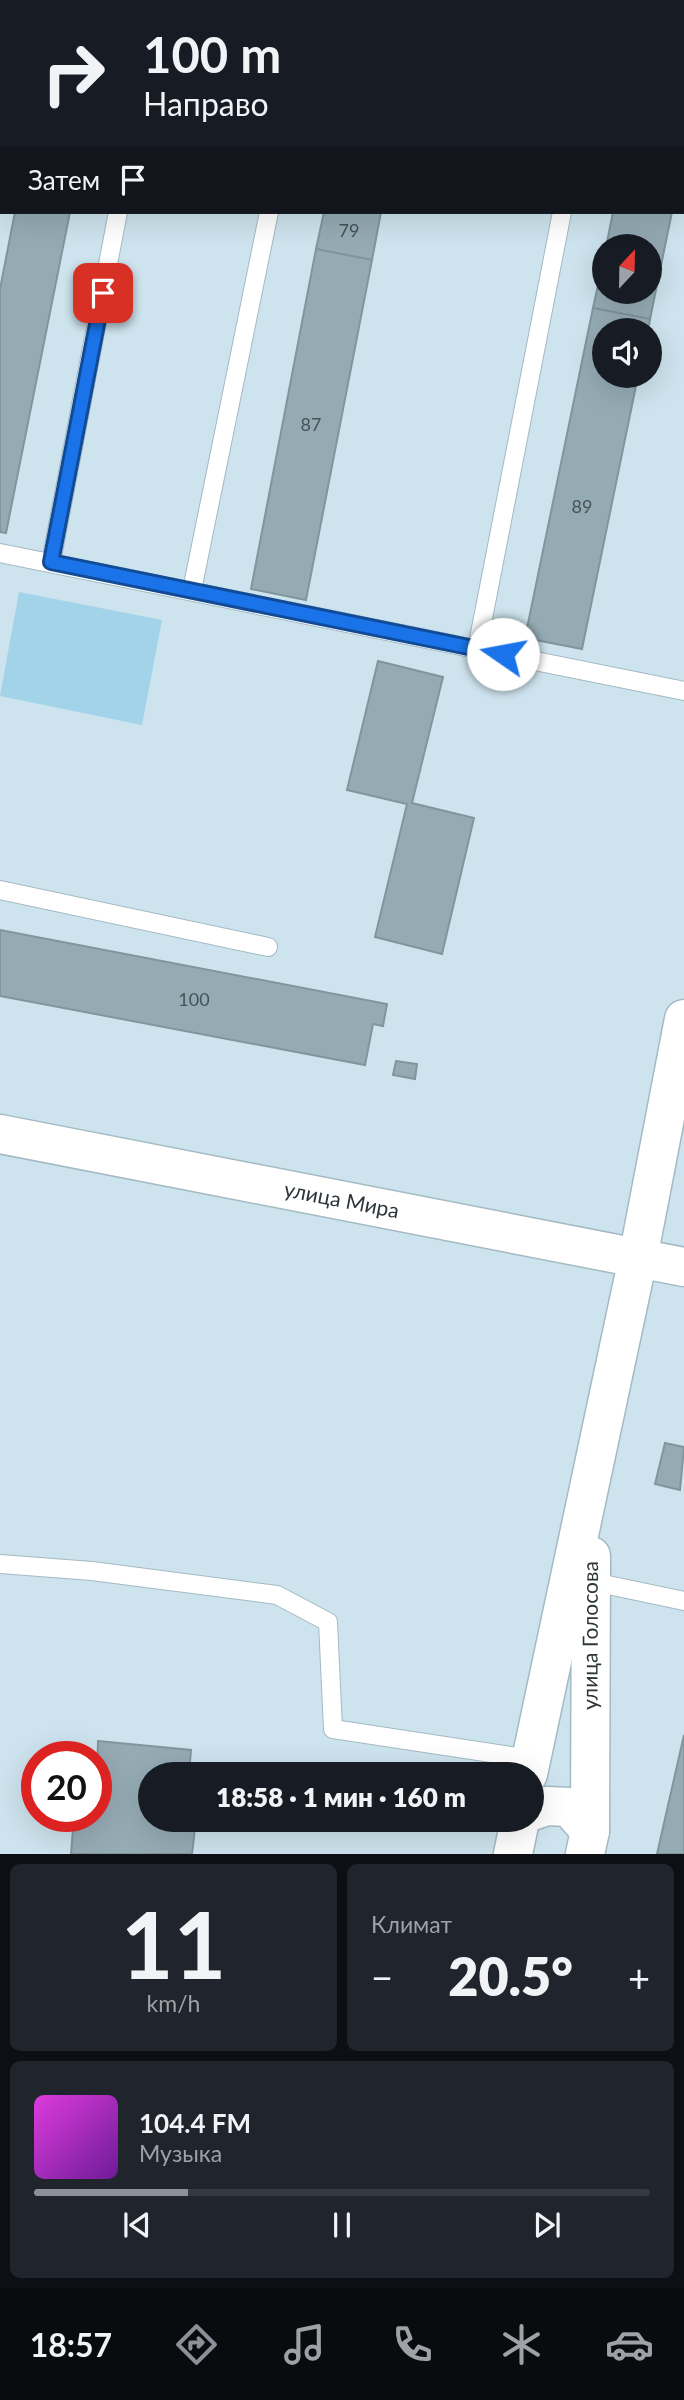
<!DOCTYPE html>
<html lang="ru">
<meta charset="utf-8">
<style>
body{margin:0;font-family:Lato,sans-serif;background:#20242c;color:#f1f3f6;height:100vh;display:flex;flex-direction:column;font-size:26px;white-space:nowrap}
*{box-sizing:border-box;margin:0}
p{font-size:23px;color:#9ea1a6}
.icon{flex:none;width:38px;height:38px;fill:none;stroke:currentColor;stroke-width:2;stroke-linecap:round;stroke-linejoin:round}
.map{position:relative;height:1854px;overflow:hidden}
.panel{display:flex;flex-direction:column;gap:10px;padding:10px;background:#0d0f14;flex:1}
.panel>*{flex:none}
.hud{position:absolute;left:0px;top:0px;width:684px;height:214px;box-shadow:0 7px 28px #0002;background:#171b24;color:#f1f3f6;overflow:hidden}
.needle{width:46px;rotate:22deg}
.buttons{position:absolute;left:592px;top:234px;display:grid;gap:14px}
.buttons a{display:grid;place-items:center;width:70px;height:70px;border-radius:50%;background:#171b24;box-shadow:0 7px 28px #0002;font-size:35px}
.speed{position:absolute;left:21px;top:1741px;display:flex;gap:14px;font-size:35px;font-weight:700;text-align:center}
.speed>*{display:grid;place-content:center;width:91px;height:91px;border-radius:50%;background:#171b24;box-shadow:0 7px 28px #0002;line-height:1}
.speed .limit{border:10px solid #d22;background:#fff;color:#111}
.pin{position:absolute;display:grid;place-items:center;width:60px;height:60px;color:#fff;margin:-30px;border-radius:14px;box-shadow:0 4px 10px #0006}
.me{position:absolute;width:77px;margin:-38px;rotate:282deg;stroke-linejoin:round;filter:drop-shadow(0 0 5px #0008)}
.turn{display:flex;align-items:center;gap:24px;height:147px;padding:0 28px;font-size:32px}
.turn .icon{width:91px;height:91px;stroke-width:2.5}
.turn b{display:block;font-size:49px;line-height:60px}
.then{display:flex;align-items:center;height:66px;padding:0 28px;background:#0003;gap:14px;font-size:26px}
.big{font-size:52px;font-weight:800;line-height:1.1}
.panel .widget{flex:1;display:flex;flex-direction:column;justify-content:center;gap:10px;min-width:0;padding:0 24px;border-radius:10px;background:#20242c}
.panel .dial{align-items:center;gap:0}
.dial b{font-size:91px;line-height:1}
.song{display:flex;align-items:center;gap:21px}
.cover{width:84px;height:84px;border-radius:10px;background:linear-gradient(135deg,hsl(300 70% 55%),hsl(280 70% 35%))}
.played{height:7px;border-radius:4px;background:linear-gradient(90deg,#8c9099 25%,#363941 25%)}
.keys{display:flex;justify-content:space-around;direction:ltr}
.heat{display:flex;justify-content:space-between;align-items:center;font-size:38px;direction:ltr}
.panel .tiles{flex:1;display:grid;gap:10px;grid-template-columns:1fr 1fr}
.widget:last-child{grid-column:span 2}
.trip{position:absolute;left:138px;top:1762px;width:406px;height:70px;border-radius:35px;background:#171b24;box-shadow:0 7px 28px #0002;font-weight:800;line-height:70px;text-align:center}
.dock{display:flex;height:112px;justify-content:space-around;align-items:center;background:#090b0e;color:#9ea1a6}
.dock .icon{width:49px;height:49px}
.dock .on{color:#8c9099}
.dock b{font-size:32px;color:#f1f3f6}
.map>svg:first-child{display:block}
</style>
<div class="map">
<svg width="684" height="1854" viewBox="0 0 684 1854">
<rect width="100%" height="100%" fill="#cde3ed"/>
<polygon fill="#a2d3e9" points="19,592 162,620 142,725 0,696"/>
<g fill="#95abb4" stroke="#80959e" stroke-width="2">
<polygon points="57,0 112,0 57,2"/>
<polygon points="364,0 422,0 364,2"/>
<polygon points="657,0 684,0 682,161 682,2"/>
<polygon points="15,212 70,212 6,533 0,532 0,289"/>
<polygon points="324,212 381,212 372,260 316,249"/>
<polygon points="613,212 672,212 650,319 593,308 604,258 604,292 649,292 649,247 606,247"/>
<polygon points="316,249 372,260 306,600 251,589"/>
<polygon points="593,308 650,319 648,331 604,331 604,376 638,376 582,649 525,638"/>
<polygon points="378,661 443,677 412,803 474,818 442,954 375,937 407,804 347,790"/>
<polygon points="0,930 387,1004 383,1026 373,1024 365,1065 0,996"/>
<polygon points="396,1061 417,1064 415,1079 393,1075"/>
<polygon points="665,1443 684,1447 680,1490 655,1484"/>
<polygon points="684,1735 684,1854 657,1854"/>
<polygon points="98,1741 191,1750 189,1774 150,1774 150,1820 196,1820 192,1854 71,1854 74,1816 96,1816"/>
</g>
<g fill="none" stroke-linecap="round" stroke-linejoin="round">
<g stroke="#a4bac3" stroke-width="20">
<g id="lane">
<polyline points="158,2 159,0"/>
<polyline points="312,2 313,0"/>
<polyline points="603,2 604,0"/>
<polyline points="0,553 684,691"/>
<polyline points="51,562 118,212"/>
<polyline points="192,590 269,212"/>
<polyline points="477,649 562,212"/>
<polyline points="0,890 268,947"/>
<polyline points="0,1564 92,1571 277,1595 328,1622 333,1729 530,1759"/>
<polyline points="589,1581 684,1601"/>
</g>
</g>
<g stroke="#a4bac3" stroke-width="41">
<g id="secondary">
<path id="s1" d="M 0,1134 L 684,1267"/>
<polyline points="528,1774 638,1258 684,1019"/>
<polyline points="532,1811 547,1806 569,1807 590,1831"/>
<polyline points="513,1854 520,1820"/>
<path id="s2" d="M 585,1854 L 590,1831 L 591,1556"/>
</g>
</g>
<use href="#lane" stroke="#fff" stroke-width="18"/>
<use href="#secondary" stroke="#fff" stroke-width="38"/>
</g>
<g fill="none" stroke-linecap="round" stroke-linejoin="round">
<g stroke="#114b97" stroke-width="18">
<polyline id="route" points="103,293 51,562 503,654"/>
</g>
<use href="#route" stroke="#1a73e8" stroke-width="12"/>
</g>
<g text-anchor="middle" stroke-width="7" stroke-linejoin="round" paint-order="stroke">
<g font-size="18" fill="#465258">
<text x="349" y="237">79</text>
<text x="311" y="431">87</text>
<text x="582" y="513">89</text>
<text x="194" y="1006">100</text>
</g>
<g font-size="21" fill="#2c3539" stroke="#cde3ed">
<text dy="7" stroke="none"><textPath href="#s1" startOffset="348">улица Мира</textPath></text>
<text dy="7" stroke="none"><textPath href="#s2" startOffset="219">улица Голосова</textPath></text>
</g>
</g>
</svg>
<div class="buttons">
<a><svg class="needle" viewBox="-14 -14 28 28"><path d="M0-13l5 13h-10z" fill="#e53935"/><path d="M0 13l5-13h-10z" fill="#9ea1a6"/></svg></a>
<a><svg class="icon" aria-label="sound" viewBox="0 0 24 24"><path d="M4 9h4l5-4v14l-5-4H4zM17 9q2 3 0 6"/></svg></a>
</div>
<div class="speed"><div class="limit">20</div></div>
<div class="pin" style="left:103px;top:293px;background:#d93025"><svg class="icon" aria-label="arrive" viewBox="0 0 24 24"><path d="M6 21V4h12l-3 4 3 4H6"/></svg></div>
<svg class="me" style="left:503px;top:654px" viewBox="-20 -20 40 40"><circle r="19" fill="#fff"/><path d="M0-13L10 11 0 6-10 11z" fill="#1a73e8"/></svg>
<div class="trip">18:58 · 1 мин · 160 m</div>
<div class="hud">
<div class="turn"><svg class="icon" aria-label="right" viewBox="0 0 24 24"><path d="M7 20v-9h11M14 6l5 5-5 5"/></svg><div><b>100 m</b>Направо</div></div>
<div class="then">Затем<svg class="icon" aria-label="arrive" viewBox="0 0 24 24"><path d="M6 21V4h12l-3 4 3 4H6"/></svg></div>
</div>
</div>
<section class="panel">
<div class="tiles">
<div class="widget dial"><b>11</b><p>km/h</p></div>
<div class="widget"><p>Климат</p>
<div class="heat"><a>−</a><b class="big">20.5°</b><a>+</a></div>
</div>
<div class="widget">
<div class="song"><i class="cover"></i><div><b>104.4 FM</b><p>Музыка</p></div></div>
<div class="played"></div>
<div class="keys"><svg class="icon" aria-label="previous" viewBox="0 0 24 24"><path d="M18 5L8 12l10 7zM5 5v14"/></svg><svg class="icon" aria-label="pause" viewBox="0 0 24 24"><path d="M8 5v14M16 5v14"/></svg><svg class="icon" aria-label="next" viewBox="0 0 24 24"><path d="M6 5l10 7-10 7zM19 5v14"/></svg></div>
</div>
</div>
</section>
<nav class="dock">
<b>18:57</b>
<svg class="icon on" aria-label="directions" viewBox="0 0 24 24"><path d="M12 3l9 9-9 9-9-9zM9 14v-3h6M13 9l2 2-2 2"/></svg>
<svg class="icon" aria-label="music" viewBox="0 0 24 24"><path d="M9 18V5l10-2v13"/><circle cx="6" cy="18" r="3"/><circle cx="16" cy="16" r="3"/></svg>
<svg class="icon" aria-label="phone" viewBox="0 0 24 24"><path d="M5 4h4l2 5-3 2q2 4 5 5l2-3 5 2v4C11 20 4 13 5 4z"/></svg>
<svg class="icon" aria-label="climate" viewBox="0 0 24 24"><path d="M12 3v18M4 7l16 10M4 17L20 7"/></svg>
<svg class="icon" aria-label="car" viewBox="0 0 24 24"><path d="M5 17H2v-5l4-1 3-4h7l3 4 3 1v5h-3M9 17h6M6 11h13"/><circle cx="7" cy="17" r="2"/><circle cx="17" cy="17" r="2"/></svg>
</nav>
